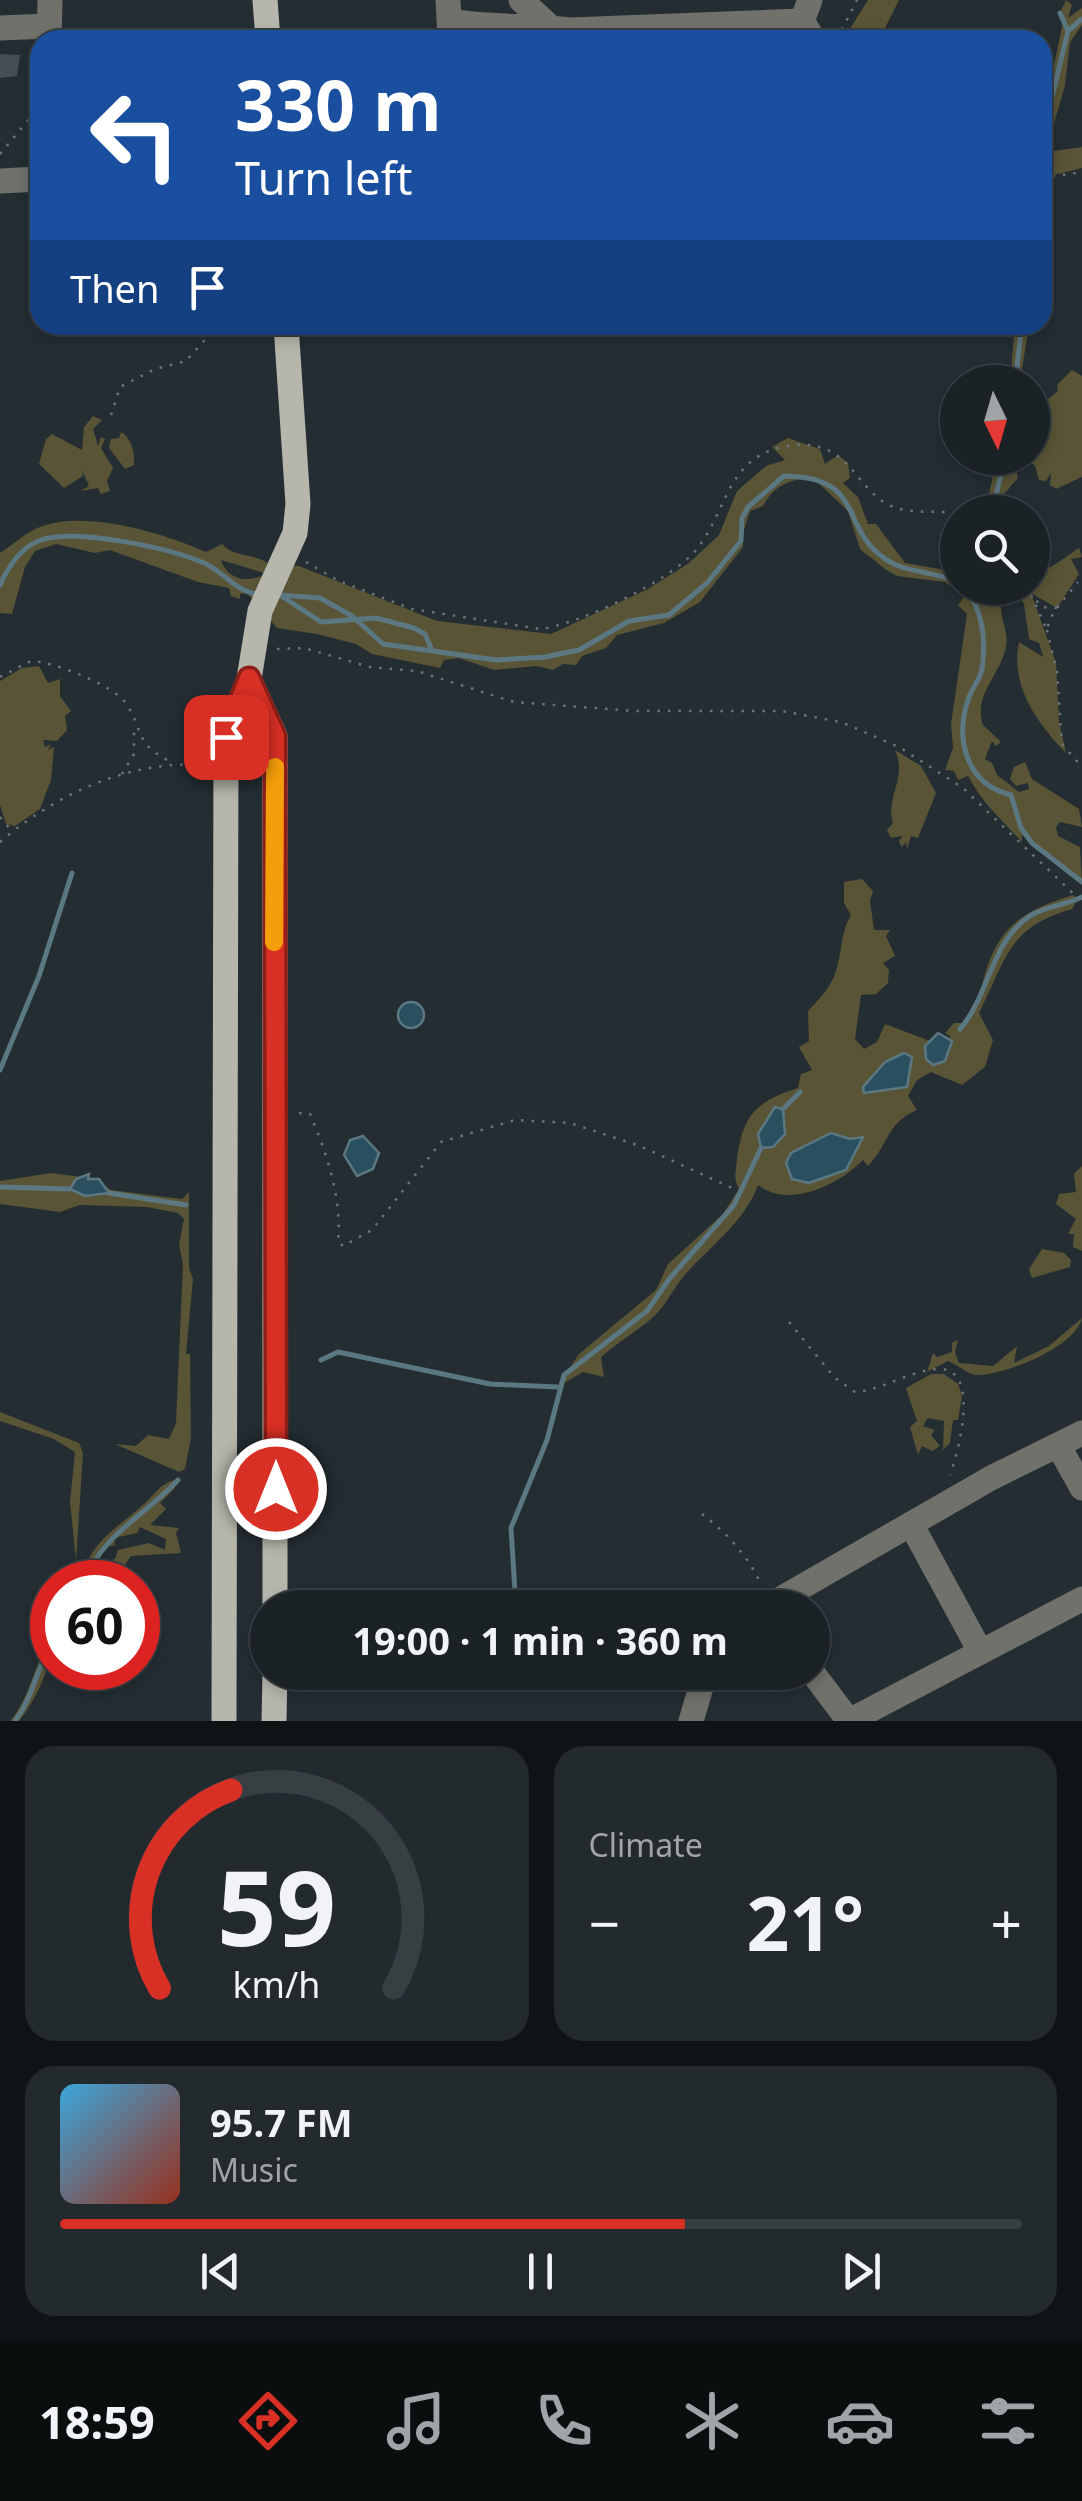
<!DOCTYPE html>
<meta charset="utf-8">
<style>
body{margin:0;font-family:"Noto Sans",sans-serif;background:#232a2e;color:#f1f3f6;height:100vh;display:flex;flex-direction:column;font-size:38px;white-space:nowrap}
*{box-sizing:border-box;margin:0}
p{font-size:32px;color:#9fa4a7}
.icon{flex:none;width:55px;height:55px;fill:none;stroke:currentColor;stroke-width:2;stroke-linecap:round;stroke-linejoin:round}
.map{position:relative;height:1721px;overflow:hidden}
.side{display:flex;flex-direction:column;gap:25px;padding:25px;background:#0e1315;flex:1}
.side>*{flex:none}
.guide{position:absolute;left:30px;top:30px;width:1022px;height:305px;border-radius:30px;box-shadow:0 5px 15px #0003,0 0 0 2px #383f43;background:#1a4fa0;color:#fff;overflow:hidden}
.needle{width:65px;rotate:175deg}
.buttons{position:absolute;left:940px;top:365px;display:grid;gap:20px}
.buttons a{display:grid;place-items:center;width:110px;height:110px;border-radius:50%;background:#1a2226;box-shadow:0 5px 15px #0003,0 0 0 2px #383f43;font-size:50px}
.speed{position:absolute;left:30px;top:1560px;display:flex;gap:20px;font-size:50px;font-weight:700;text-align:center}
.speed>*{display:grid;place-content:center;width:130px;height:130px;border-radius:50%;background:#1a2226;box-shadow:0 5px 15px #0003,0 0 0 2px #383f43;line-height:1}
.speed .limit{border:15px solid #d22;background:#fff;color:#111}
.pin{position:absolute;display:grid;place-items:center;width:85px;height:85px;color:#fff;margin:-42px;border-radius:20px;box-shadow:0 5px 15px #0006}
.me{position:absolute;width:110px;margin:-55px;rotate:0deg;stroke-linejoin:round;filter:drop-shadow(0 0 8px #0008)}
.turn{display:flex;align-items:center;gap:35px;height:210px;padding:0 40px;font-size:45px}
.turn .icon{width:130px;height:130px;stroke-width:2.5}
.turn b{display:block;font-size:70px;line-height:85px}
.then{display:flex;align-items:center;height:95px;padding:0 40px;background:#0003;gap:20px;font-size:38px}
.big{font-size:75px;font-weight:700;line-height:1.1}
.side .card{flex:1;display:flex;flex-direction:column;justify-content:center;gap:15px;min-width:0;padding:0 35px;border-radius:30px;background:#232a2e}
.side .dial{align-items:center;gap:0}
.dial svg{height:260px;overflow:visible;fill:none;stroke:#383f43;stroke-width:7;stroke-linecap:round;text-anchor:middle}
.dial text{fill:#f1f3f6;stroke:none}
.song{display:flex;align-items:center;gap:30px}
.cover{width:120px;height:120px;border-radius:15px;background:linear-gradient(135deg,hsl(200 70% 55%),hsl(10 70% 35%))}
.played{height:10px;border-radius:5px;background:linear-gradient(90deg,#d93025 65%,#383f43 65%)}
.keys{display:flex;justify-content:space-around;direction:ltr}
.heat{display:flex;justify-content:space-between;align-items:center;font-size:55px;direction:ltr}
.side .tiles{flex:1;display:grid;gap:25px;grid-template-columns:1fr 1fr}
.card:last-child{grid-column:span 2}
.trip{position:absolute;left:250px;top:1590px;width:580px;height:100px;border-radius:50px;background:#1a2226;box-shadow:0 5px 15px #0003,0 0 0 2px #383f43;font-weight:700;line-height:100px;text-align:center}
.tab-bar{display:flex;height:160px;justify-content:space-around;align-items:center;background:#0a0e0f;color:#9fa4a7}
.tab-bar .icon{width:70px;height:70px}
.tab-bar .selected{color:#d93025}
.tab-bar b{font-size:45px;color:#f1f3f6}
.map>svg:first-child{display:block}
</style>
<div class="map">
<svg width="1082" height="1721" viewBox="0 0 1082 1721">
<rect width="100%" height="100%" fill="#232d32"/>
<g fill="#595436">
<polygon points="868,0 899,0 879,40 843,40"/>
<polygon points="1066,0 1072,5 1068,18 1082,8 1082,25 1070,42 1065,85 1046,152 1082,147 1082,168 1046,177 1043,182 1048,183 1043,190 1043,118 1063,22 1060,13"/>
<polygon points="1015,325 1029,325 1020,382 1010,382"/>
<polygon points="1072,370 1082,376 1082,477 1056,489 1050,485 1051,473 1046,481 1039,480 1035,466 1026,458 1032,458 1033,412 1046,411 1048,399 1058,391 1057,385"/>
<polygon points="93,416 102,420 93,429 98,446 101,437 105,439 101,448 113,468 107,481 110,491 101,494 98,488 80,491 89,486 82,470 83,476 64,488 39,464 46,439 52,434 82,450 84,427"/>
<path d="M 121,432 C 130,437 135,449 134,465 L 125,469 L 109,448 L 111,439 L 119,438 Z"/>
<path d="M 788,438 L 820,449 L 825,464 L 838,455 L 848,463 L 850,478 L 843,483 L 858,497 L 868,524 L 876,524 L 905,563 L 957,572 L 958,588 L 1008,588 C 991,605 1010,627 1006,647 C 1000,676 973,694 983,725 L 1001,742 L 996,746 L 992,741 L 985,759 L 992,763 L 997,775 L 1019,792 L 1029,789 L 1028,783 L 1016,786 L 1010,779 L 1014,767 L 1025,762 L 1032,779 L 1079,809 L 1082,827 L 1060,822 L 1056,827 L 1058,836 L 1080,847 L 1082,882 L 1022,835 L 1022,842 C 1001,819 983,804 968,776 L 958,780 L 954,771 L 945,770 L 953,748 L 951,724 L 967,614 L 958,605 L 965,596 L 945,582 L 897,576 L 885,569 L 860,549 L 848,511 L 811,476 C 788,482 775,484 763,506 L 750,511 L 743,533 L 743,547 L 700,602 L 664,623 L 617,635 L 606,648 L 582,656 L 576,665 L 563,664 L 553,670 L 537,666 L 494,670 L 459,658 L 444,660 L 440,668 L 372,654 L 356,644 L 317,634 L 277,628 L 247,593 L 240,594 L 240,599 L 231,596 L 229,588 L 198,582 L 110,550 L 95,553 L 56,544 L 35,551 L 25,567 L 12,614 L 0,613 L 0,553 C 13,545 26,532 40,527 C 86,509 165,534 206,552 L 222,544 C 234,558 255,553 269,564 L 264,573 L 221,560 C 231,589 263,580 283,564 L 299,566 L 437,621 L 551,634 L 648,589 L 689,563 L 719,535 L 737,491 L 766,466 L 785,460 L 772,447 Z"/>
<polygon points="997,458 1012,458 1018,478 1003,495 1013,512 985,512"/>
<path d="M 1079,548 L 1082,557 L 1071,559 L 1079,574 L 1057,608 L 1031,593 L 1056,663 L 1059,722 L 1066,753 C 1036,722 1010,685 1019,642 L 1043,657 L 1039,643 L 1029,639 L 1024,604 L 1015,588 L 1032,588 L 1033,566 L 1051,567 Z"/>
<polygon points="39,666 48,683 60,679 60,696 71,711 65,716 67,730 57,741 43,740 45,747 51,744 48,750 54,747 51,780 40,809 15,826 6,824 0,805 0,681 22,668"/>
<path d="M 895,750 L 921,766 L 936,793 L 918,838 L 911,836 L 907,849 L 906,842 L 902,847 L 899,842 L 902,836 L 891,838 L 887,830 L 893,823 C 885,797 908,778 895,750 Z"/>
<path d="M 862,879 L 873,891 L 870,901 L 874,930 L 890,930 L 886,936 L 895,956 L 883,963 L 889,970 L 888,983 L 876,994 L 861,995 L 855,1039 L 864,1049 L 877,1042 L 885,1024 L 930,1041 L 925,1046 L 926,1059 L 933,1065 L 949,1051 L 950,1036 L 945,1033 L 954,1023 L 966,1023 C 977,1010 979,994 984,978 C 998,926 1024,910 1073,895 L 1078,899 L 1072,909 C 1007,928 1007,958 979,1013 L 993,1040 L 985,1067 L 962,1085 L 931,1072 L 917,1080 L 908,1096 L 917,1110 C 887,1122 888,1146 868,1166 L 863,1160 C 839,1185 788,1209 758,1185 C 745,1222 708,1248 684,1276 C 672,1290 664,1309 650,1320 C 634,1333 617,1343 601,1357 L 604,1377 L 583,1372 L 557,1387 L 579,1354 L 656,1290 L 668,1264 L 723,1214 L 739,1189 C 733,1179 736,1172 737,1159 C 743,1115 755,1102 798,1088 L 801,1074 L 812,1070 L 799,1047 L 809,1041 L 808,1011 C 819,999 830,989 836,971 C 842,952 841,931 851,915 L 844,903 L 844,882 Z"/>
<polygon points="1082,1166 1082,1251 1073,1247 1074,1234 1068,1234 1076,1219 1056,1204 1059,1194 1076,1192 1074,1174"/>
<polygon points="51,1173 82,1177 76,1179 96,1196 107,1193 104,1185 111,1190 182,1199 189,1192 189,1268 193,1279 186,1354 190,1354 191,1438 185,1469 179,1472 115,1444 136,1446 148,1435 169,1439 176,1423 183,1264 179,1245 184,1219 178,1213 147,1207 80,1205 60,1212 0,1204 0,1181"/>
<polygon points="1042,1249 1064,1253 1071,1260 1070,1267 1032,1278 1029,1269"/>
<path d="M 1082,1318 C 1075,1347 1009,1373 981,1375 C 967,1376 961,1366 948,1361 L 927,1372 L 933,1353 L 937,1357 L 952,1352 L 952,1343 L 958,1340 L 955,1352 L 959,1363 L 993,1366 L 1017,1346 L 1014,1363 L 1049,1346 Z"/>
<polygon points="931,1374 944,1374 958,1384 962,1396 958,1420 953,1420 950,1443 943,1450 944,1421 928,1418 923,1426 935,1430 931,1435 940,1446 932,1451 922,1446 918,1455 910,1427 917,1421 906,1388"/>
<polygon points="0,1412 79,1443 83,1453 76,1561 70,1502 75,1452 54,1439 0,1421"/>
<path d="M 174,1480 L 175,1488 L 160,1503 L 166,1509 L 150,1525 L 179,1528 L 176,1533 L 181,1553 L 131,1556 L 113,1582 L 95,1582 L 105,1562 L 115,1559 L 118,1550 L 149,1543 L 165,1550 L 166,1539 L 140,1527 L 137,1533 L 114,1538 L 115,1545 L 105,1547 L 90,1571 L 90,1581 L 83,1582 C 85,1545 116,1529 143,1505 C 154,1495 160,1484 174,1480 Z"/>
<path d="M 52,1638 C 53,1664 36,1700 19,1721 L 10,1721 C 31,1697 33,1664 52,1638 Z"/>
</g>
<g fill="#2a4f5e" stroke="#5b7782" stroke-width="2.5">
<circle cx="411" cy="1015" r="13"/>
<polygon points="938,1033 952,1041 945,1061 933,1065 926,1059 925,1046"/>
<polygon points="904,1053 912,1057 907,1087 864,1093 863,1087 885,1062"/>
<polygon points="775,1107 783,1109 785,1134 773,1147 761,1148 758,1134"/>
<polygon points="831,1133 850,1139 863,1137 846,1170 809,1183 792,1179 786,1163 791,1153"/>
<polygon points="363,1136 379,1153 373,1169 357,1176 344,1155 350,1140"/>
<polygon points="89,1174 88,1179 99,1179 109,1193 85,1196 70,1189 76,1179"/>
</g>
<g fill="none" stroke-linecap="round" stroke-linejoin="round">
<g stroke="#5b7782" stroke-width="5">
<polyline points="1060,13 1068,31"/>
<polyline points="1042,138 1068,31 1082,19"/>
<polyline points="1015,382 1022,325"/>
<polyline points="992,512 1005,458"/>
<path d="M 0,585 C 8,567 21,547 41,540 C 77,528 169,548 204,563 C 223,571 236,592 257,594"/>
<path d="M 965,588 C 983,609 986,641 982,669 C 980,679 973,687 969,697 C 954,739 966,784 1011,795 L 1021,828 L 1032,843 L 1082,882"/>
<path d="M 278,595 L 320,598 L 352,616 L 383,644 L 496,660 L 545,657 L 579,650 L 629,621 L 669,615 L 707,583 L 741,541 L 742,518 L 748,507 L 784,476 C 866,477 839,527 884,558 C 904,573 934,571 958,582"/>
<polyline points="283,597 321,622 376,618 414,628 425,634 431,648"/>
<path d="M 960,1029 C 989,996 991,941 1030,916 C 1046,906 1066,905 1082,897"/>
<polyline points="0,1070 39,976 72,873"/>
<polyline points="783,1109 800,1092"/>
<polyline points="0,1187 70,1189"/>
<polyline points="109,1193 186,1205"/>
<polyline points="321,1360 338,1352 490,1384 557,1387"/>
<path d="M 86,1582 C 97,1538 147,1514 178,1480"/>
<polyline points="516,1608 511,1528 547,1440 564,1375 647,1311 670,1278 734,1205 761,1148"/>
<path d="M 15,1721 C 33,1697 37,1668 52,1642"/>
</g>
</g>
<polygon fill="#444f54" points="0,54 20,55 17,76 0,78"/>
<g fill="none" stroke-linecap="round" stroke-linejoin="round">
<g stroke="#6d7579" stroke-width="2.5" stroke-dasharray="2.5 8" stroke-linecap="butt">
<polyline points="837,39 857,0"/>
<polyline points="0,154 40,106"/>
<polyline points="1042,178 1082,172"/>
<polyline points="111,415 120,387 155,369 186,361 218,325"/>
<path d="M 306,562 L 339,581 L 412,609 L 540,629 C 578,625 672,580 696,550 C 730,508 726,451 796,445 C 849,441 855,488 889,505 C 910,515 936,510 958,513"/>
<path d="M 1057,608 L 1042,607 L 1031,595 L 1047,630 C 1051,610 1066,598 1078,582"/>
<polyline points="1047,630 1057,672 1062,744 1082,767"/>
<polyline points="277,649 304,648 370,667 417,671 514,702 634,711 781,711 841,722 899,747 963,788 1082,902"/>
<path d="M 0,677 L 31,661 C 52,661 112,685 125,702 C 145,731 133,744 173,763"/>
<polyline points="122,774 134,754 134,731"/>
<polyline points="0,817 12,831"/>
<path d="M 0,842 C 56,794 130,760 203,765"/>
<path d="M 299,1113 L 310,1114 C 327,1154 342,1198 338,1242 L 343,1246 L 372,1230 L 441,1142 L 515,1120 L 570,1123 L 640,1146 L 732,1188"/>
<path d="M 789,1322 L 835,1378 L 855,1392 C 884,1390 912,1369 940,1369 C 981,1370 958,1453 950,1475"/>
<path d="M 702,1514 C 726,1532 750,1558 761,1585"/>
</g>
<g stroke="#71716c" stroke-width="25">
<polyline points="448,0 450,40"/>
<polyline points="521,0 548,25"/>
<polyline points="810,0 802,21 814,40"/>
<path d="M 450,21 C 490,28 530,25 570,30 L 802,21"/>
<polyline points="0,28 49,26"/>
<polyline points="49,40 50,0"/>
<polyline points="0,181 40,179"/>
<polyline points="1058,1445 1082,1488"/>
<polyline points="911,1524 980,1651"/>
<polyline points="765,1608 991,1478 1082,1433"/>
<polyline points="812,1672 849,1721 1082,1599"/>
<polyline points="691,1721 701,1687 712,1672"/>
</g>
<g stroke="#b7b6ac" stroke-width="25">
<polyline points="265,0 268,40"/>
<polyline points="249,679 260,611 295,533 298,504 286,325"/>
<polyline points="224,1721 226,737 249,679 275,736 275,1608"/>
<polyline points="274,1721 275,1672"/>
</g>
</g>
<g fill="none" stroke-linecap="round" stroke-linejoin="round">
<g stroke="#8d1f18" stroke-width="25">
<polyline id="route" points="226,737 249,678 275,736 276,1489"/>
</g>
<use href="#route" stroke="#d93025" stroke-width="18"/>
<polyline stroke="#f59e0b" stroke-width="18" points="274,942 275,767"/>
</g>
</svg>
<div class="buttons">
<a><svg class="needle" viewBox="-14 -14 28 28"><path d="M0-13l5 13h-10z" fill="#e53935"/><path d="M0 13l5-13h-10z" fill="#9fa4a7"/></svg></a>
<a><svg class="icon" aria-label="search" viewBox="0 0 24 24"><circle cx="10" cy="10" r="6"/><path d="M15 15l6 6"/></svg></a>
</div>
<div class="speed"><div class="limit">60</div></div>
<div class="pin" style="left:226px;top:737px;background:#d93025"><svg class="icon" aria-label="arrive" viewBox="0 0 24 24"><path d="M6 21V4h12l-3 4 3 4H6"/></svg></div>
<svg class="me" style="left:276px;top:1489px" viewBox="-20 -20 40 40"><circle r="17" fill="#d93025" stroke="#fff" stroke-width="3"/><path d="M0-11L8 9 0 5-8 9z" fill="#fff"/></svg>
<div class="trip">19:00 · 1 min · 360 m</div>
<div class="guide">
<div class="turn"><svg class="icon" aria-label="left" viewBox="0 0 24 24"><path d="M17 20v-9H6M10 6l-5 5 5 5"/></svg><div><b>330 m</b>Turn left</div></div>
<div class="then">Then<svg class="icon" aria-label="arrive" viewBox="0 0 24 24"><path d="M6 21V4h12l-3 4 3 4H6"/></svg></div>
</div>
</div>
<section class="side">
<div class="tiles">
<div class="card dial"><svg viewBox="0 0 100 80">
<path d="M14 69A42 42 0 1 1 86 69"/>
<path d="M14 69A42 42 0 0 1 36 8" stroke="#d93025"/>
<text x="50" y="56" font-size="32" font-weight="700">59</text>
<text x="50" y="72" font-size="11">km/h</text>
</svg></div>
<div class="card"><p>Climate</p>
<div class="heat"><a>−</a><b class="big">21°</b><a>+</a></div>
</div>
<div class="card">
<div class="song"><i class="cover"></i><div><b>95.7 FM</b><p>Music</p></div></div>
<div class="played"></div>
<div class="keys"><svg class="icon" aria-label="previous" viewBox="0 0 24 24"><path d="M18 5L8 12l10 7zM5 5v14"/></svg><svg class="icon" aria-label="pause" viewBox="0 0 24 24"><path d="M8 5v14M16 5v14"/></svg><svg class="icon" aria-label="next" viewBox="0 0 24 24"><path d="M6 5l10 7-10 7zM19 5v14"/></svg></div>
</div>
</div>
</section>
<nav class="tab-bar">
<b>18:59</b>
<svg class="icon selected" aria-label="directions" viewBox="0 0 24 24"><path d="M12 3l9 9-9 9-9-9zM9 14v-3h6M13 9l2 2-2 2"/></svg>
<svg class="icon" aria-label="music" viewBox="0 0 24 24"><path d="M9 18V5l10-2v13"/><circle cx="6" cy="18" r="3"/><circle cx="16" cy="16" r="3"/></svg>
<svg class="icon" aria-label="phone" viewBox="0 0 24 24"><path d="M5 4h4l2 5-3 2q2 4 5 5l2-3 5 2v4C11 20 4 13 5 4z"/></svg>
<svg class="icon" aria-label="climate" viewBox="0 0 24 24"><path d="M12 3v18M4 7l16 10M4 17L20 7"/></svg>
<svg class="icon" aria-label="car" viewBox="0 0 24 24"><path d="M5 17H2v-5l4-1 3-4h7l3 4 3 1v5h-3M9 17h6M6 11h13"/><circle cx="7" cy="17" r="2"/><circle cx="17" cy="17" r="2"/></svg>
<svg class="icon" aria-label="filters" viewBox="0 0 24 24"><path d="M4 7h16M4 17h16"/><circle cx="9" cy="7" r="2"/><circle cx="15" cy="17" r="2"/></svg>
</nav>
